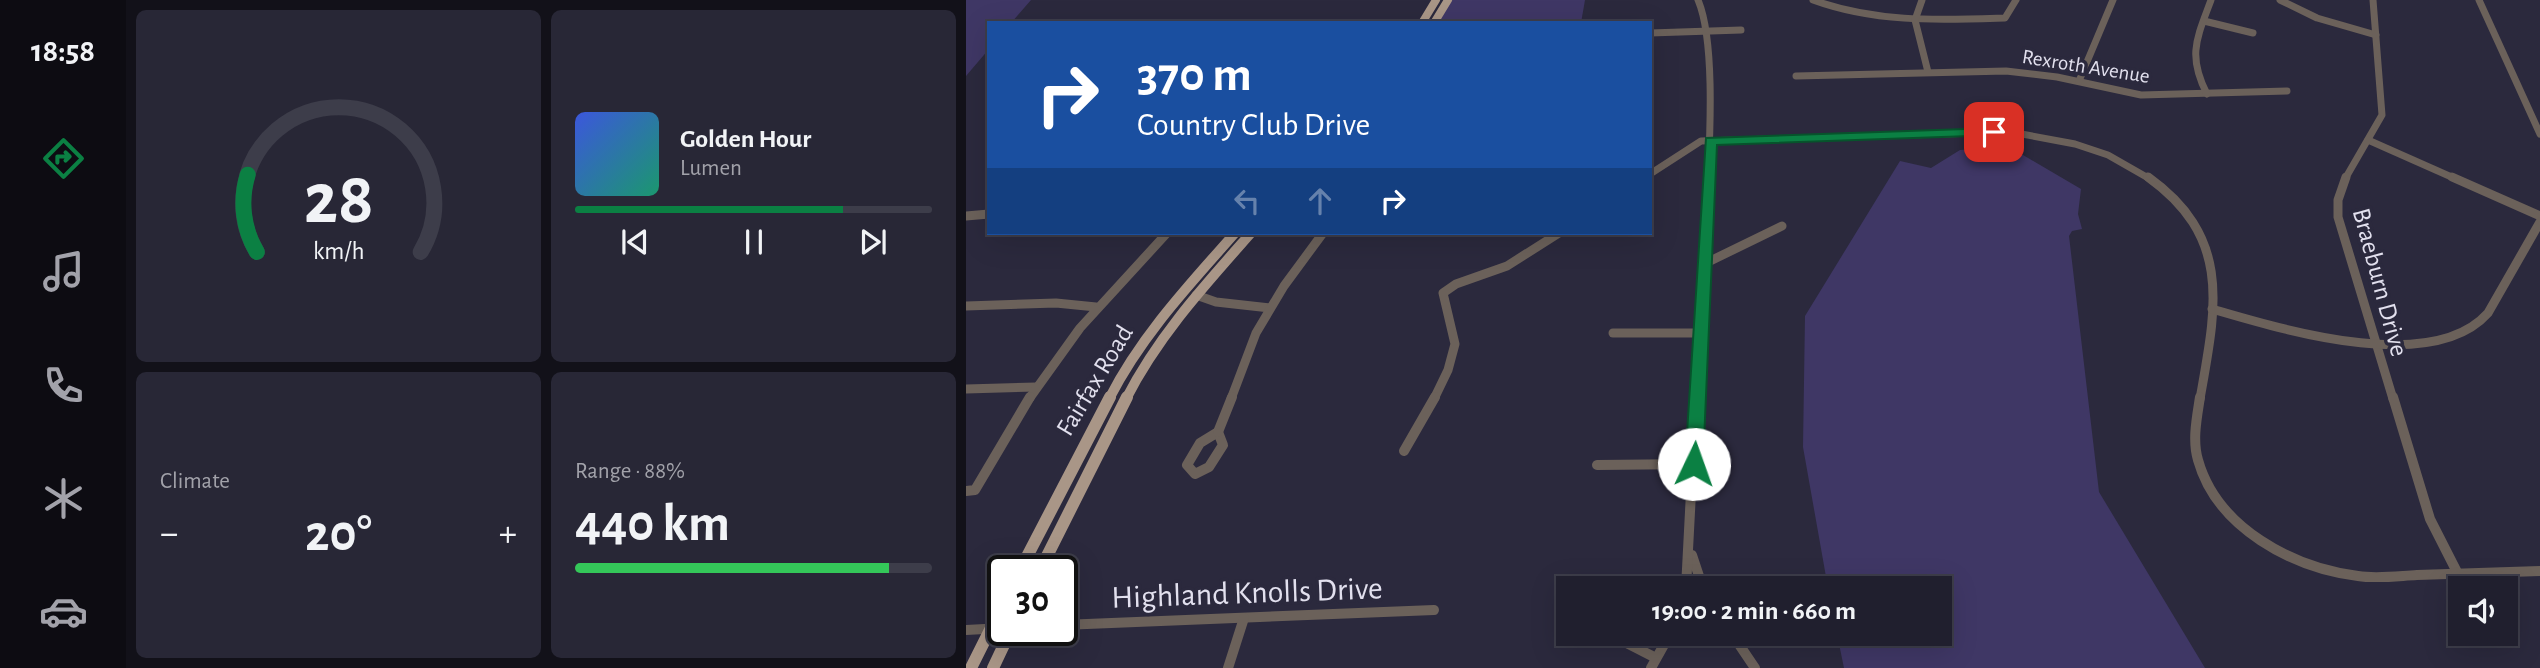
<!DOCTYPE html>
<meta charset="utf-8">
<style>
body{margin:0;font-family:"Alegreya Sans",sans-serif;background:#282736;color:#f1f3f6;height:100vh;display:flex;flex-direction:column;font-size:26px;white-space:nowrap}
*{box-sizing:border-box;margin:0}
p{font-size:23px;color:#a2a2aa}
.icon{flex:none;width:38px;height:38px;fill:none;stroke:currentColor;stroke-width:2;stroke-linecap:round;stroke-linejoin:round}
.map{position:relative;flex:1;overflow:hidden}
.panel{display:flex;flex-direction:column;gap:10px;padding:10px;background:#121119;width:840px}
.panel>*{flex:none}
.hud{position:absolute;left:21px;top:21px;width:665px;height:214px;border-radius:0px;box-shadow:0 7px 28px #0002,0 0 0 2px #3d3d4a;background:#1a4fa0;color:#fff;overflow:hidden}
.fabs{position:absolute;left:1482px;top:576px;display:grid;gap:14px}
.fabs a{display:grid;place-items:center;width:70px;height:70px;border-radius:0px;background:#201f2e;box-shadow:0 7px 28px #0002,0 0 0 2px #3d3d4a;font-size:35px}
.speed{position:absolute;left:21px;top:555px;display:flex;gap:14px;font-size:35px;font-weight:700;text-align:center}
.speed>*{display:grid;place-content:center;width:91px;height:91px;border-radius:50%;background:#201f2e;box-shadow:0 7px 28px #0002,0 0 0 2px #3d3d4a;line-height:1}
.speed .limit{border:4px solid #111;border-radius:10px;background:#fff;color:#111}
.pin{position:absolute;display:grid;place-items:center;width:60px;height:60px;color:#fff;margin:-30px;border-radius:14px;box-shadow:0 4px 10px #0006}
.me{position:absolute;width:77px;margin:-38px;rotate:3deg;stroke-linejoin:round;filter:drop-shadow(0 0 5px #0008)}
.turn{display:flex;align-items:center;gap:24px;height:147px;padding:0 35px;font-size:32px}
.turn .icon{width:91px;height:91px;stroke-width:2.5}
.turn b{display:block;font-size:49px;line-height:60px}
.lanes{display:flex;align-items:center;height:66px;padding:0 35px;background:#0003;justify-content:center;gap:35px;direction:ltr}
.lanes .off{opacity:.35}
.big{font-size:52px;font-weight:700;line-height:1.1}
.panel .card{flex:1;display:flex;flex-direction:column;justify-content:center;gap:10px;min-width:0;padding:0 24px;border-radius:10px;background:#282736}
.panel .dial{align-items:center;gap:0}
.dial svg{height:182px;overflow:visible;fill:none;stroke:#3d3d4a;stroke-width:7;stroke-linecap:round;text-anchor:middle}
.dial text{fill:#f1f3f6;stroke:none}
.song{display:flex;align-items:center;gap:21px}
.cover{width:84px;height:84px;border-radius:10px;background:linear-gradient(135deg,hsl(230 70% 55%),hsl(160 70% 35%))}
.played{height:7px;border-radius:4px;background:linear-gradient(90deg,#0b8043 75%,#3d3d4a 75%)}
.keys{display:flex;justify-content:space-around;direction:ltr}
.heat{display:flex;justify-content:space-between;align-items:center;font-size:38px;direction:ltr}
.charge{height:10px;border-radius:5px;background:linear-gradient(90deg,#34c759 88%,#3d3d4a 0)}
.panel .tiles{flex:1;display:grid;gap:10px;grid-template-columns:repeat(2,1fr)}
.trip{position:absolute;left:590px;top:576px;width:396px;height:70px;border-radius:0px;background:#201f2e;box-shadow:0 7px 28px #0002,0 0 0 2px #3d3d4a;font-weight:700;line-height:70px;text-align:center}
main{display:flex;flex:1;min-height:0}
.tab-bar{display:flex;flex-direction:column;width:126px;justify-content:space-around;align-items:center;background:#0d0c12;color:#a2a2aa}
.tab-bar .icon{width:49px;height:49px}
.tab-bar .selected{color:#0b8043}
.tab-bar b{font-size:32px;color:#f1f3f6}
.map>svg:first-child{display:block}
</style>
<main>
<nav class="tab-bar">
<b>18:58</b>
<svg class="icon selected" aria-label="directions" viewBox="0 0 24 24"><path d="M12 3l9 9-9 9-9-9zM9 14v-3h6M13 9l2 2-2 2"/></svg>
<svg class="icon" aria-label="music" viewBox="0 0 24 24"><path d="M9 18V5l10-2v13"/><circle cx="6" cy="18" r="3"/><circle cx="16" cy="16" r="3"/></svg>
<svg class="icon" aria-label="phone" viewBox="0 0 24 24"><path d="M5 4h4l2 5-3 2q2 4 5 5l2-3 5 2v4C11 20 4 13 5 4z"/></svg>
<svg class="icon" aria-label="climate" viewBox="0 0 24 24"><path d="M12 3v18M4 7l16 10M4 17L20 7"/></svg>
<svg class="icon" aria-label="car" viewBox="0 0 24 24"><path d="M5 17H2v-5l4-1 3-4h7l3 4 3 1v5h-3M9 17h6M6 11h13"/><circle cx="7" cy="17" r="2"/><circle cx="17" cy="17" r="2"/></svg>
</nav>
<section class="panel">
<div class="tiles">
<div class="card dial"><svg viewBox="0 0 100 80">
<path d="M14 69A42 42 0 1 1 86 69"/>
<path d="M14 69A42 42 0 0 1 10 35" stroke="#0b8043"/>
<text x="50" y="56" font-size="32" font-weight="700">28</text>
<text x="50" y="72" font-size="11">km/h</text>
</svg></div>
<div class="card">
<div class="song"><i class="cover"></i><div><b>Golden Hour</b><p>Lumen</p></div></div>
<div class="played"></div>
<div class="keys"><svg class="icon" aria-label="previous" viewBox="0 0 24 24"><path d="M18 5L8 12l10 7zM5 5v14"/></svg><svg class="icon" aria-label="pause" viewBox="0 0 24 24"><path d="M8 5v14M16 5v14"/></svg><svg class="icon" aria-label="next" viewBox="0 0 24 24"><path d="M6 5l10 7-10 7zM19 5v14"/></svg></div>
</div>
<div class="card"><p>Climate</p>
<div class="heat"><a>−</a><b class="big">20°</b><a>+</a></div>
</div>
<div class="card"><p>Range · 88%</p><b class="big">440 km</b><div class="charge"></div></div>
</div>
</section>
<div class="map">
<svg width="1574" height="668" viewBox="0 0 1574 668">
<rect width="100%" height="100%" fill="#2b293d"/>
<g fill="#3f3765">
<polygon points="0,0 65,0 45,23 23,23 23,49 0,76"/>
<polygon points="485,0 619,0 615,23 470,23"/>
<polygon points="1032,147 1057,155 1115,189 1112,214 1116,229 1106,231 1103,236 1133,492 1239,668 878,668 871,634 973,634 973,588 862,588 837,447 839,316 934,161 965,168 994,150"/>
</g>
<g fill="none" stroke-linecap="round" stroke-linejoin="round">
<g stroke="#6b615a" stroke-width="7">
<path d="M 732,0 C 749,40 744,134 742,179"/>
<path d="M 847,0 C 910,23 973,20 1039,18 L 1050,0"/>
<polyline points="956,0 949,20 962,72"/>
<polyline points="1314,0 1351,18 1410,35"/>
<polyline points="1513,0 1574,134"/>
<polyline points="1238,21 1287,33"/>
<polyline points="684,33 775,30"/>
<polyline points="830,76 1040,71 1091,77 1175,95 1321,91"/>
<polyline points="1113,81 1147,0"/>
<path d="M 1241,94 C 1221,55 1231,38 1245,0"/>
<polyline points="1402,140 1490,179"/>
<polyline points="684,174 735,141 1045,132 1109,144 1142,155 1184,179"/>
<polyline points="1379,179 1416,115 1407,0"/>
</g>
<g stroke="#6b615a" stroke-width="9">
<path d="M 1182,177 C 1267,238 1250,308 1234,399"/>
<polyline points="1380,177 1372,200 1372,217 1427,399"/>
<polyline points="1486,177 1574,216"/>
<polyline points="0,216 23,214"/>
<polyline points="738,264 816,226"/>
<polyline points="230,295 250,302 304,308"/>
<polyline points="0,306 90,303 130,307"/>
<path d="M 1246,309 C 1315,329 1466,376 1522,313 L 1574,222"/>
<polyline points="647,333 734,333"/>
<polyline points="0,389 70,387"/>
<polyline points="63,399 114,328 201,233"/>
<polyline points="265,399 290,333 318,286 357,233"/>
<polyline points="468,399 482,370 489,344 477,293 490,284 541,266 593,233"/>
<polyline points="730,399 742,177"/>
</g>
<g stroke="#6b615a" stroke-width="10">
<path d="M 1234,397 C 1231,417 1226,440 1232,460 C 1251,528 1327,568 1392,576 C 1411,579 1432,576 1451,575 C 1492,574 1533,572 1574,571"/>
<polyline points="1427,397 1464,519 1492,574"/>
<polygon points="252,432 257,445 243,467 229,474 221,465 234,443"/>
<polyline points="252,432 266,397"/>
<polyline points="438,451 469,397"/>
<polyline points="631,465 728,464"/>
<polyline points="0,491 9,490 64,397"/>
<polyline points="726,555 737,588"/>
<polyline points="720,588 730,397"/>
<polyline points="96,625 468,610"/>
<polyline points="0,630 37,628"/>
<polyline points="643,634 690,658"/>
<polyline points="766,634 789,668"/>
<polyline points="262,668 278,618"/>
<polyline points="685,668 704,634"/>
</g>
<g stroke="#a99687" stroke-width="8">
<polyline points="456,23 470,0"/>
<polyline points="468,23 482,0"/>
</g>
<g stroke="#a99687" stroke-width="10">
<path d="M 143,399 C 175,336 223,285 269,233"/>
<path d="M 160,399 C 192,336 239,285 285,233"/>
</g>
<g stroke="#a99687" stroke-width="12">
<polyline points="54,570 144,397"/>
<polyline points="74,570 161,397"/>
<polyline points="5,668 37,604"/>
<polyline points="27,668 45,630"/>
</g>
</g>
<polygon fill="#0b8043" stroke="#07532c" stroke-width="2" points="1028,128 1035,132 1033,135 751,145 737,464 734,470 721,470 719,464 740,138"/>
<g text-anchor="middle" stroke-width="7" stroke-linejoin="round" paint-order="stroke">
<g font-size="21" fill="#e2e0ee" stroke="#2b293d">
<text transform="translate(1120 66) rotate(9)" y="7">Rexroth Avenue</text>
</g>
<g font-size="26" fill="#e2e0ee" stroke="#2b293d">
<text transform="translate(1415 282) rotate(75)" y="9">Braeburn Drive</text>
<text transform="translate(128 380) rotate(-59)" y="9">Fairfax Road</text>
</g>
<g font-size="32" fill="#e2e0ee" stroke="#2b293d">
<text transform="translate(281 592) rotate(-2)" y="11">Highland Knolls Drive</text>
</g>
</g>
</svg>
<div class="fabs">
<a><svg class="icon" aria-label="sound" viewBox="0 0 24 24"><path d="M4 9h4l5-4v14l-5-4H4zM17 9q2 3 0 6"/></svg></a>
</div>
<div class="speed"><div class="limit">30</div></div>
<div class="pin" style="left:1028px;top:132px;background:#d93025"><svg class="icon" aria-label="arrive" viewBox="0 0 24 24"><path d="M6 21V4h12l-3 4 3 4H6"/></svg></div>
<svg class="me" style="left:728px;top:464px" viewBox="-20 -20 40 40"><circle r="19" fill="#fff"/><path d="M0-13L10 11 0 6-10 11z" fill="#0b8043"/></svg>
<div class="trip">19:00 · 2 min · 660 m</div>
<div class="hud">
<div class="turn"><svg class="icon" aria-label="right" viewBox="0 0 24 24"><path d="M7 20v-9h11M14 6l5 5-5 5"/></svg><div><b>370 m</b>Country Club Drive</div></div>
<div class="lanes"><svg class="icon off" aria-label="left" viewBox="0 0 24 24"><path d="M17 20v-9H6M10 6l-5 5 5 5"/></svg><svg class="icon off" aria-label="ahead" viewBox="0 0 24 24"><path d="M12 20V5M6 11l6-6 6 6"/></svg><svg class="icon" aria-label="right" viewBox="0 0 24 24"><path d="M7 20v-9h11M14 6l5 5-5 5"/></svg></div>
</div>
</div>
</main>
